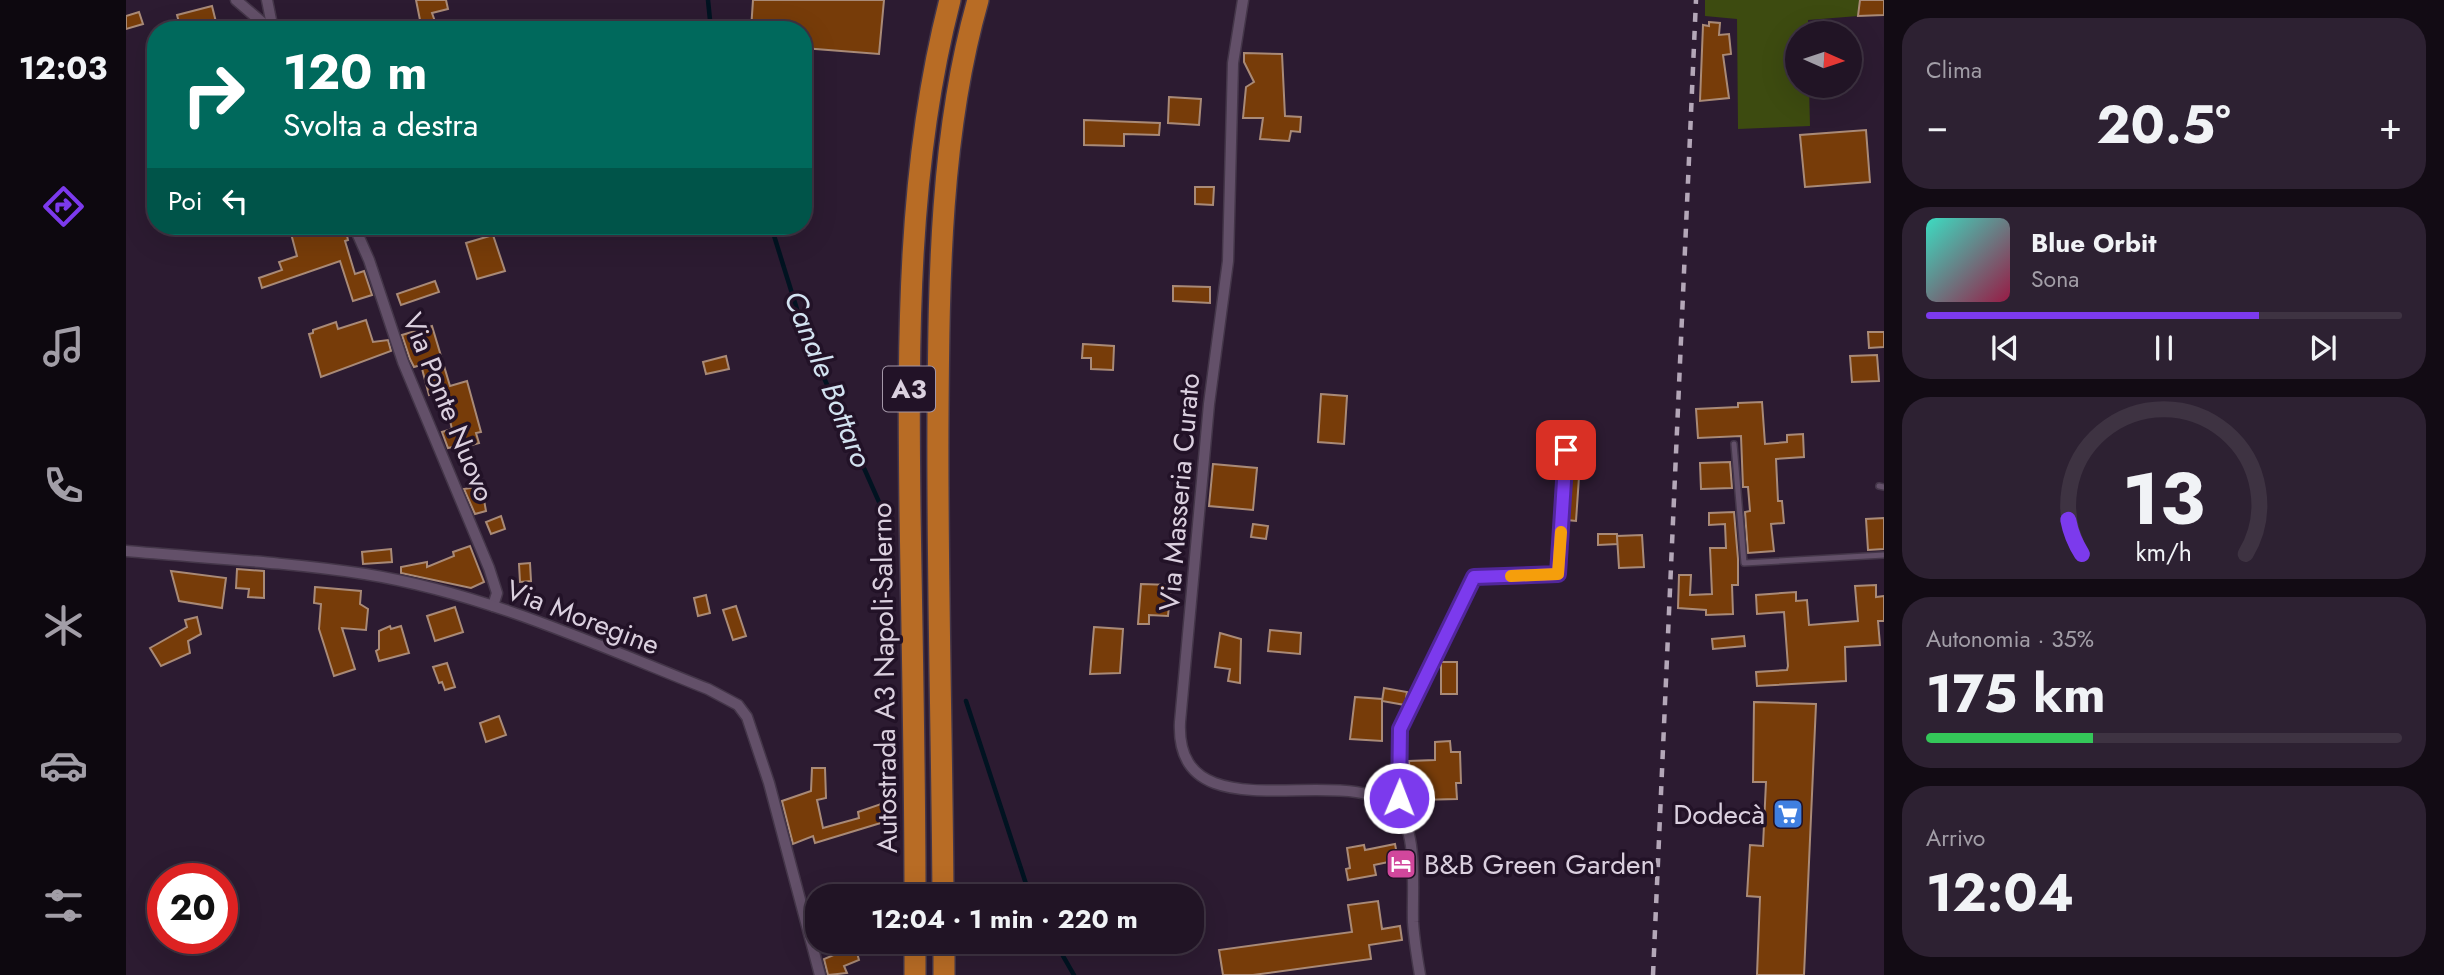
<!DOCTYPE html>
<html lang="it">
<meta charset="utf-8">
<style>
body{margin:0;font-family:Jost,sans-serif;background:#2d2132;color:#f1f3f6;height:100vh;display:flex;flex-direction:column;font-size:26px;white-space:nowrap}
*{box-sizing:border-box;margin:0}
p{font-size:23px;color:#a29ea7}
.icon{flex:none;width:38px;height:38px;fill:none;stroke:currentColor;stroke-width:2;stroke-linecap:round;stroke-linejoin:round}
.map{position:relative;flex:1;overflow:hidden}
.panel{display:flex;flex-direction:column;gap:18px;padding:18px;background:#120b14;width:560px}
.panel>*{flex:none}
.top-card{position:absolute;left:21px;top:21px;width:665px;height:214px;border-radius:28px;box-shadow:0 7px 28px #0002,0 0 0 2px #3e3342;background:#00695c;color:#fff;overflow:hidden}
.needle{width:46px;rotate:93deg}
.buttons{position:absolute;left:1659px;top:21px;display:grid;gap:14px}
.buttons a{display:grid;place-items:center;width:77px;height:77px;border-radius:50%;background:#211425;box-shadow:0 7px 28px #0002,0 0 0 2px #3e3342;font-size:35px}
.speed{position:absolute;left:21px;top:863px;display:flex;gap:14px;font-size:35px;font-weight:700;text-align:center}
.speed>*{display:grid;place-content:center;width:91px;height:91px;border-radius:50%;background:#211425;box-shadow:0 7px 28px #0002,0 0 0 2px #3e3342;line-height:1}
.speed .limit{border:10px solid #d22;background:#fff;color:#111}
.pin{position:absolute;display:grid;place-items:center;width:60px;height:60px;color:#fff;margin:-30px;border-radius:14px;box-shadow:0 4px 10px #0006}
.me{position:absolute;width:77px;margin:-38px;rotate:1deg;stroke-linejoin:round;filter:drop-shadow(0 0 5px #0008)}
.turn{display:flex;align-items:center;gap:24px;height:147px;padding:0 21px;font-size:32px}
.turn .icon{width:91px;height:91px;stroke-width:2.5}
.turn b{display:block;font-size:49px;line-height:60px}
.then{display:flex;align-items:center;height:66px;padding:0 21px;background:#0003;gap:14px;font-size:26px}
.big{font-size:52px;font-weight:700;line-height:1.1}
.panel .widget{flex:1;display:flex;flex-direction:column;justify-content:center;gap:10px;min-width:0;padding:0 24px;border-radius:28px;background:#2d2132}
.panel .dial{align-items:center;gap:0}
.dial svg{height:182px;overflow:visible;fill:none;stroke:#3e3342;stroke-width:7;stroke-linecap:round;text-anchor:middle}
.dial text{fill:#f1f3f6;stroke:none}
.song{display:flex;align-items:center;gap:21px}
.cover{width:84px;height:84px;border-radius:10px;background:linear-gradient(135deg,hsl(170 70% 55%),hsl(340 70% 35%))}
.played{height:7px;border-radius:4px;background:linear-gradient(90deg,#7c3aed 70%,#3e3342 70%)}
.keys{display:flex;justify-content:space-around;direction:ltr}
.heat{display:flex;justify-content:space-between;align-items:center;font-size:38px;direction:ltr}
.charge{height:10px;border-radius:5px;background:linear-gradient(90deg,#34c759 35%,#3e3342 0)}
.trip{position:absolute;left:679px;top:884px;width:399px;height:70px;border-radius:28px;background:#211425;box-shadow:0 7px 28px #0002,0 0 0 2px #3e3342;font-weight:700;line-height:70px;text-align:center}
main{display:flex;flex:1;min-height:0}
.tab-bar{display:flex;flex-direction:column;width:126px;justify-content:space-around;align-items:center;background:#0d080f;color:#a29ea7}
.tab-bar .icon{width:49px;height:49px}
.tab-bar .selected{color:#7c3aed}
.tab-bar b{font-size:32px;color:#f1f3f6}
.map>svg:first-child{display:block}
</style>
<main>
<nav class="tab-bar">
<b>12:03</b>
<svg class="icon selected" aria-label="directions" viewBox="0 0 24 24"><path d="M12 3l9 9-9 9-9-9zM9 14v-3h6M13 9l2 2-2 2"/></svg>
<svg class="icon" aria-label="music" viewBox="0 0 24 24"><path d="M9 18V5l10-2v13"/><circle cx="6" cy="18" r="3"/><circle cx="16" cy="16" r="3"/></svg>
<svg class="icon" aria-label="phone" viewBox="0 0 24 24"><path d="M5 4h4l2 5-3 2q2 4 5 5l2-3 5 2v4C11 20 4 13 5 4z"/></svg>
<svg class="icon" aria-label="climate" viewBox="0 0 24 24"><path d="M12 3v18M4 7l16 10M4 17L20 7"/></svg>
<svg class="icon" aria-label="car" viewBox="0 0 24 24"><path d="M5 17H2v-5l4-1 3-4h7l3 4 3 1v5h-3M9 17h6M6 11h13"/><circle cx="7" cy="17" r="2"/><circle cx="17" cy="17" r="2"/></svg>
<svg class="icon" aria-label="filters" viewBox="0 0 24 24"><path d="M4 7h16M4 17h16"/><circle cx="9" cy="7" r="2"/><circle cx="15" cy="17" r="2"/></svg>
</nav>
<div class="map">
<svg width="1758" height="975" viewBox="0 0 1758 975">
<rect width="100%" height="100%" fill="#2c1b31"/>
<polygon fill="#3d4b10" points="1579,0 1734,0 1732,16 1682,20 1682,33 1671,33 1671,86 1683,86 1684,126 1612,129 1611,19 1579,16"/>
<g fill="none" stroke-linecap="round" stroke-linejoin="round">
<g stroke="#011321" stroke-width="4.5">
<polyline points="582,0 585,30"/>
<polyline points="645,226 679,335 765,529"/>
<polyline points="840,701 904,896"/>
<polyline points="929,942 948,975"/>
</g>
</g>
<g fill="#773c09" stroke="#a98a77" stroke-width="2">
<polygon points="290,0 320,0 322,9 306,13 312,30 296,30"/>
<polygon points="627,0 758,0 753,54 677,48 677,30 625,30"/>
<polygon points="1734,0 1758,0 1758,15 1732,16"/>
<polygon points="86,6 92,30 55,30 51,15"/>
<polygon points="13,12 17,24 0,29 0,16"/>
<polygon points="1583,22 1594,23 1593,35 1603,34 1605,54 1597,55 1603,98 1574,101 1577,25 1583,26"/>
<polygon points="1118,53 1156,54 1159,116 1175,117 1174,132 1165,131 1163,141 1134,139 1137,118 1117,118 1120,87 1128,82 1118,62"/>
<polygon points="1043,97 1075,99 1073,125 1042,123"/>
<polygon points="958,120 1034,123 1033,135 998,134 998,146 958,145"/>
<polygon points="1740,130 1744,182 1679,187 1674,135"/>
<polygon points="1069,187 1088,187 1087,205 1069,204"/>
<polygon points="163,226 219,227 222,240 219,241 229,274 238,271 246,295 227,301 214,261 136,288 133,278 156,270 153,262 171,256"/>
<polygon points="367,235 379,271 351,279 340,243"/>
<polygon points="309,281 313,292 275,305 271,294"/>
<polygon points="1047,286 1084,287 1084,303 1047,301"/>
<polygon points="240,320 247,342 262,340 265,351 195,377 183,334 187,333 187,330 210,322 212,329"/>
<polygon points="306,326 324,386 341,381 355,432 350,433 353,443 328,450 327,447 322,448 316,432 326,429 317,392 303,395 295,365 288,367 284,359 276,335"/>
<polygon points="1742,332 1758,332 1758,347 1743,348"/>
<polygon points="957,344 988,346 987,370 965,369 965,358 956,358"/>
<polygon points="1751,355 1753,381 1726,382 1724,356"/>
<polygon points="600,356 603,369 580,374 577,362"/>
<polygon points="1195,394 1221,396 1218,444 1192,442"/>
<polygon points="1636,402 1639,444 1661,442 1661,435 1677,434 1678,457 1650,459 1652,501 1656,501 1658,523 1645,524 1648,551 1622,553 1619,512 1624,511 1622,487 1617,487 1615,436 1572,438 1570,409 1612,407 1612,403"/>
<polygon points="1604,462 1606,488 1575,489 1574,463"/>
<polygon points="1087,464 1131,468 1127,510 1083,506"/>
<polygon points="1443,477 1453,477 1450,521 1441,520"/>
<polygon points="350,487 358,500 360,511 349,514 338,489"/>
<polygon points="1608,512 1612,559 1612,585 1606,585 1607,614 1580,615 1580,610 1552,608 1553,575 1565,575 1564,595 1586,594 1584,548 1600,548 1599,524 1583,525 1583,513"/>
<polygon points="375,516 379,529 365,534 360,522"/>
<polygon points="1758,518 1758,549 1742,550 1740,519"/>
<polygon points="1127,524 1142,526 1140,539 1125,537"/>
<polygon points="1472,534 1491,534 1492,544 1472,545"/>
<polygon points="1516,535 1518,567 1493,568 1491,536"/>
<polygon points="344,546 358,582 345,588 275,573 275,567 301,562 301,567 328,556 327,552"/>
<polygon points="265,549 266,562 237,564 236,552"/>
<polygon points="404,563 405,581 394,582 393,564"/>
<polygon points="111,569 138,571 138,598 122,597 123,589 110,588"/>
<polygon points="45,571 100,578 96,608 53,601"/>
<polygon points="1015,584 1045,585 1042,616 1023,615 1023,624 1012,624"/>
<polygon points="1750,585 1750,597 1758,596 1758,621 1752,621 1754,645 1719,647 1720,681 1631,686 1630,672 1661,670 1662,666 1658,612 1631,614 1630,595 1670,592 1670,601 1681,600 1683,625 1732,621 1729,586"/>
<polygon points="189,587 235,591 234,604 242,609 240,630 216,628 229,669 208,676 193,629 195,604 188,603"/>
<polygon points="580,595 584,613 572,616 568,598"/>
<polygon points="610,606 620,636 607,640 597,610"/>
<polygon points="329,607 337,632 309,641 301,616"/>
<polygon points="71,617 75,634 62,641 64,653 35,666 24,648 61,627 59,620"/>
<polygon points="264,626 265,629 275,626 283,653 253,661 250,651 253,649 253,631"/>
<polygon points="968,627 997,629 994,673 964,674"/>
<polygon points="1144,630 1175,633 1174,654 1142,651"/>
<polygon points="1094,633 1115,639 1114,683 1102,681 1104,669 1089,667"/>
<polygon points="1618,636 1619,646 1587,649 1586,639"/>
<rect x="1315" y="662" width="16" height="32"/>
<polygon points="321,663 329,687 319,690 316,682 313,683 307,667"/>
<polygon points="1258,688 1281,692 1279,705 1256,701"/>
<polygon points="1229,697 1256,699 1256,741 1224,739"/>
<polygon points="1628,702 1690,704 1678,975 1631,975 1634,897 1621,896 1624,845 1637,846 1640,782 1627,782"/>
<polygon points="373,716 380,735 360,742 354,723"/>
<polygon points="1324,741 1325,752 1334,752 1335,783 1330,783 1331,799 1292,800 1292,785 1284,785 1283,761 1309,760 1309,742"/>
<polygon points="686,768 699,768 700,798 691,800 697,828 733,818 732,812 755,804 758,822 689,843 687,836 667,844 656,801 685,791"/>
<polygon points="1269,844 1272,860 1248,865 1250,875 1222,880 1220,869 1224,868 1221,848 1238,845 1239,850"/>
<polygon points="1252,901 1256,929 1274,926 1276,940 1243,945 1245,959 1127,975 1097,975 1093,950 1226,932 1222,905"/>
<polygon points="729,946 733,960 718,966 721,973 702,975 698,959"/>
</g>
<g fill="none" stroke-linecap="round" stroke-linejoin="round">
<g stroke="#443649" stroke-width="8">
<g id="service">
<polyline points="1608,444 1618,563 1758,555"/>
<polyline points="1753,486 1758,487"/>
<polyline points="1272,812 1274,729 1348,577 1432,574 1441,425"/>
</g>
</g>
<g stroke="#443649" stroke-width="13">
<g id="minor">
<polyline points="110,0 145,30"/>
<polyline points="141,0 147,30"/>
<path d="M 1117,0 L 1107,63 L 1102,261 L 1083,404 L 1054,722 C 1048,842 1227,755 1273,812 C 1292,836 1286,892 1287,922 C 1288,940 1291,957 1294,975"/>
<polyline points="228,226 243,260 277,362 363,568 371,593 367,606"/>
<path d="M 0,551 C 79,558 160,562 239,574 C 358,593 471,645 582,689 L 612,705 L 621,717 L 643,783 L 694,975"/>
</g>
</g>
<g stroke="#443649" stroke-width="24">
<g id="motorway">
<path d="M 789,896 C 789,767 786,639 784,510 C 782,339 781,166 824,0"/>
<path d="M 817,896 C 816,736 811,575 812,415 C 813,278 814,133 852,0"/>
<polyline points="789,942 789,975"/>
<polyline points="818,942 818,975"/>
</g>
</g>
<use href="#service" stroke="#635069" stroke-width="5"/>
<use href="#minor" stroke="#635069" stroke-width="10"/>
<use href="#motorway" stroke="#b86c25" stroke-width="21"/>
<polyline stroke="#b4a7b8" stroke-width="4.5" stroke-dasharray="9 9" stroke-linecap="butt" points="1527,975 1570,0"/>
</g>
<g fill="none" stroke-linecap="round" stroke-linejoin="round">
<g stroke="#51269a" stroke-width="18">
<polyline id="route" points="1273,798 1274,729 1348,577 1432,574 1440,450"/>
</g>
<use href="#route" stroke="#7c3aed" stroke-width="12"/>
<polyline stroke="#f59e0b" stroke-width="12" points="1385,576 1432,574 1435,532"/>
</g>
<defs>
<g id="supermarket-square" transform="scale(1.575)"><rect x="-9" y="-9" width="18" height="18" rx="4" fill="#3f7fe0" stroke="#221227"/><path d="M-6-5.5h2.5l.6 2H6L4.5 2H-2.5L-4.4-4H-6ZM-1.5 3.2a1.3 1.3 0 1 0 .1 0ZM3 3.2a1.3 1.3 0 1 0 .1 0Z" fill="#fff"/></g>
<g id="hotel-square" transform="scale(1.575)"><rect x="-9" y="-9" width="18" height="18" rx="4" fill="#d1479c" stroke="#221227"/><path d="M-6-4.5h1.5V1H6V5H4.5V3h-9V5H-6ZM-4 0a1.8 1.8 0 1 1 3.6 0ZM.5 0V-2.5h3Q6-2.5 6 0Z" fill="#fff"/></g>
</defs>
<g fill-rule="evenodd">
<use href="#supermarket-square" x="1662" y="814"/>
<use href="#hotel-square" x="1275" y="864"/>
</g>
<g text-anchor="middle" stroke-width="7" stroke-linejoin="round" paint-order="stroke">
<rect fill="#221227" stroke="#a497a8" stroke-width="2" x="757" y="366.5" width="52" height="45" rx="5"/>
<g font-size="26" font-weight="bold" fill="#dbd0df">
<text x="783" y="398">A3</text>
</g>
<g font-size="28" fill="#dbd0df" stroke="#221227">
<text transform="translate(323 407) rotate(68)" y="10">Via Ponte Nuovo</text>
<text transform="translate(1053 492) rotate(-85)" y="10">Via Masseria Curato</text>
<text transform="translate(457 617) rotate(21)" y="10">Via Moregine</text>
<text transform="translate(758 678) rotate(-91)" y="10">Autostrada A3 Napoli-Salerno</text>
</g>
<g font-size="28" fill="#dbd0df" stroke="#221227" text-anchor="end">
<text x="1639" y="824">Dodecà</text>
<text x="1298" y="874" text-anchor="start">B&amp;B Green Garden</text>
</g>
<g font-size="30" font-style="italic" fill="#d3e3f1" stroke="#221227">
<text transform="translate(702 379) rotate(68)" y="10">Canale Bottaro</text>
</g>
</g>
</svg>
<div class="buttons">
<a><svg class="needle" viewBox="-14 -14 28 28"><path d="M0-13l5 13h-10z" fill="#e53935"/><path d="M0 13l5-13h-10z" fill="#a29ea7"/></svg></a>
</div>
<div class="speed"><div class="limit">20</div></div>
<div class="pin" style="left:1440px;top:450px;background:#d93025"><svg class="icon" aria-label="arrive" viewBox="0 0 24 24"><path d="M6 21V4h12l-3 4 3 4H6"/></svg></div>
<svg class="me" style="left:1273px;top:798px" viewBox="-20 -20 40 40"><circle r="17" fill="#7c3aed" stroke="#fff" stroke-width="3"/><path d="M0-11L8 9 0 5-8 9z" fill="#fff"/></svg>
<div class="trip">12:04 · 1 min · 220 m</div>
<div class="top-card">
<div class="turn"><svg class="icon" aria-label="right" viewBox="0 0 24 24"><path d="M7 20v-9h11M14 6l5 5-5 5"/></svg><div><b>120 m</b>Svolta a destra</div></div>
<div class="then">Poi<svg class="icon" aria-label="left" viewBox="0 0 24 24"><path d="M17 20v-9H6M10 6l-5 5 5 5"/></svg></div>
</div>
</div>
<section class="panel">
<div class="widget"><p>Clima</p>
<div class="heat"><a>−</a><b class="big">20.5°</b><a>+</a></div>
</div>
<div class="widget">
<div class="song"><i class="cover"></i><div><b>Blue Orbit</b><p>Sona</p></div></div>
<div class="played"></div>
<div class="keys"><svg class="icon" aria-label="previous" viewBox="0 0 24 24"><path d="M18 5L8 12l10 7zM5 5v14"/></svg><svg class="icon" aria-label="pause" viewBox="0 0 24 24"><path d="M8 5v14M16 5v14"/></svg><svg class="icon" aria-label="next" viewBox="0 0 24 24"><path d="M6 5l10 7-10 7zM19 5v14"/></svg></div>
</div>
<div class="widget dial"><svg viewBox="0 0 100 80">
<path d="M14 69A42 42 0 1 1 86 69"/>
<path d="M14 69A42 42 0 0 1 8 54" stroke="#7c3aed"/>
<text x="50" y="56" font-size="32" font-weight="700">13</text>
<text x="50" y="72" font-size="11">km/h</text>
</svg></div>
<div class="widget"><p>Autonomia · 35%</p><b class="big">175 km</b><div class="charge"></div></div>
<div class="widget"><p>Arrivo</p><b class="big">12:04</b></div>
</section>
</main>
